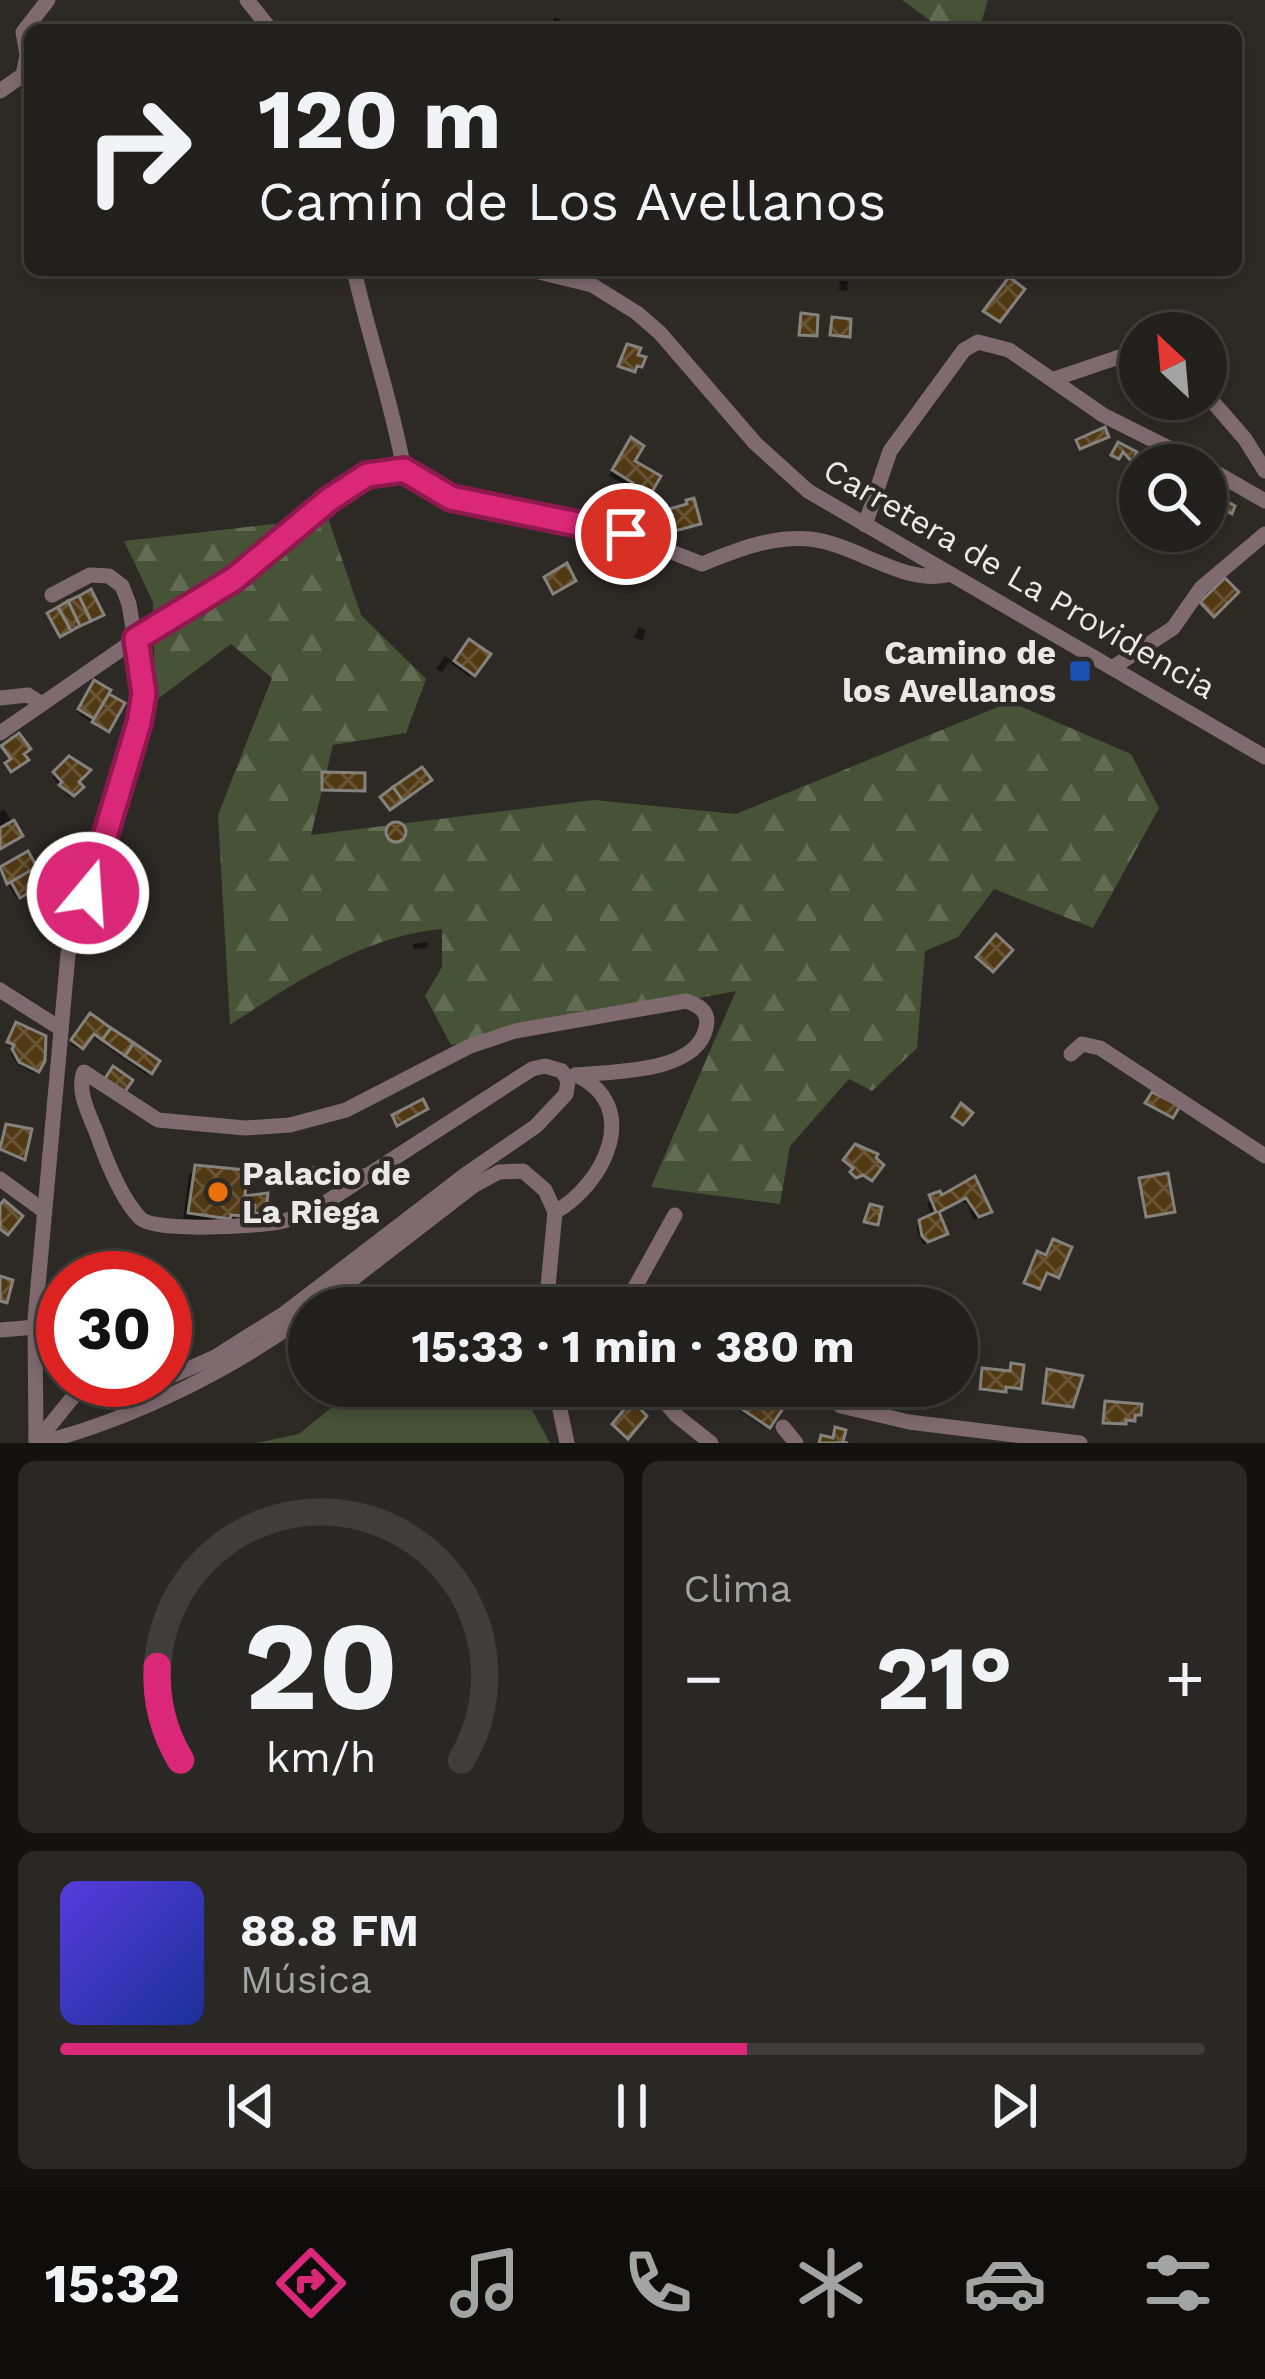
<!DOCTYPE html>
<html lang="es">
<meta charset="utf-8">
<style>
body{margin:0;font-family:"Work Sans",sans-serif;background:#2a2825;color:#f1f3f6;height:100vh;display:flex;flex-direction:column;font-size:45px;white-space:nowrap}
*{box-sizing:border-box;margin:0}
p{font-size:39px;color:#a2a3a3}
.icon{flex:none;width:66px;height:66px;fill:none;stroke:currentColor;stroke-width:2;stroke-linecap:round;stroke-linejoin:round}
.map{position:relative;height:1443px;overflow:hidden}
.sheet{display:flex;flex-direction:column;gap:18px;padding:18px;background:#13120f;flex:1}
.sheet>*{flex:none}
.guide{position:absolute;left:24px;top:24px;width:1218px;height:252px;border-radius:18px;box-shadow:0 6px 18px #0003,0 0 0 3px #3f3e3b;background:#22201c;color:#f1f3f6;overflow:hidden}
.needle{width:78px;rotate:334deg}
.tools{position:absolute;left:1119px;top:312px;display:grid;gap:24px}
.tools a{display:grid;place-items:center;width:108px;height:108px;border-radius:50%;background:#22201c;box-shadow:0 6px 18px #0003,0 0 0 3px #3f3e3b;font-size:60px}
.speed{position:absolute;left:36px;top:1251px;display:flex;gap:24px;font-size:60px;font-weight:700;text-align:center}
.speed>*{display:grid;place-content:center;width:156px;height:156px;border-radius:50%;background:#22201c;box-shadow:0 6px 18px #0003,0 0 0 3px #3f3e3b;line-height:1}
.speed .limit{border:18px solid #d22;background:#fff;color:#111}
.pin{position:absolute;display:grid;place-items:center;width:102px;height:102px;color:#fff;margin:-51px;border:6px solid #fff;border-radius:50%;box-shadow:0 3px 12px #0007}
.me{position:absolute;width:132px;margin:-66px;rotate:18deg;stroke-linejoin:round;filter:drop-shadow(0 0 9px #0008)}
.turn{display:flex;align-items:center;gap:42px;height:252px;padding:0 36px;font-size:54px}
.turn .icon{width:156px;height:156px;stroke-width:2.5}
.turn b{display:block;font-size:84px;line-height:102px}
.big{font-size:90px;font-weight:700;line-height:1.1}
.sheet .card{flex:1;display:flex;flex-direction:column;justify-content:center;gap:18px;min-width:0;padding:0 42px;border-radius:18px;background:#2a2825}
.sheet .dial{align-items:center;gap:0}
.dial svg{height:312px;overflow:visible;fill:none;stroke:#3f3e3b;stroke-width:7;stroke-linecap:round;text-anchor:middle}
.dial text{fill:#f1f3f6;stroke:none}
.song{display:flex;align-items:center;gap:36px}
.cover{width:144px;height:144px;border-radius:18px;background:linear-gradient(135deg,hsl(250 70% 55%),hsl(230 70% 35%))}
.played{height:12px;border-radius:6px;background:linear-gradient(90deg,#db2777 60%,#3f3e3b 60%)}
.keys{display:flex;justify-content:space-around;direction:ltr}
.heat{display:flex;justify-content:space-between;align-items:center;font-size:66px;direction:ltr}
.sheet .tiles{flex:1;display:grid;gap:18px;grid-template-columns:1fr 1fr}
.card:last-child{grid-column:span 2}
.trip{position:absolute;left:288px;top:1287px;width:690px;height:120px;border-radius:60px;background:#22201c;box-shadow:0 6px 18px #0003,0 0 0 3px #3f3e3b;font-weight:700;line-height:120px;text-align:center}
.menu{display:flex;height:192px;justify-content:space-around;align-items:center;background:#0e0d0b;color:#a2a3a3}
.menu .icon{width:84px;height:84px}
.menu .on{color:#db2777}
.menu b{font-size:54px;color:#f1f3f6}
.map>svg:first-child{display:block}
</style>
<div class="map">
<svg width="1265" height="1443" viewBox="0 0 1265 1443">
<defs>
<pattern id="forest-firs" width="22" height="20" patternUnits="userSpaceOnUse" patternTransform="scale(3)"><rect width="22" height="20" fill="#465336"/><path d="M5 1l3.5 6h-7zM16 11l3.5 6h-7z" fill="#616c53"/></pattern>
<pattern id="building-cross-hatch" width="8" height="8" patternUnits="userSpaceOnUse" patternTransform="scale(3)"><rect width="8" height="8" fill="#513914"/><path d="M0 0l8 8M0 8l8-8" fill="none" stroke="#6a5636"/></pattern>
</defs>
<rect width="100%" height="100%" fill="#2d2a26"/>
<polygon fill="#465336" points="358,1386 519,1386 550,1443 256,1443 299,1434"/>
<g fill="url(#forest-firs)">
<polygon points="902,0 988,0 979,30 930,30 935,24"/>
<path d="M 328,518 L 361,615 L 426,679 L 406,733 L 333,745 L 311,835 L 593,800 L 736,814 L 1010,702 L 1131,754 L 1159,808 L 1093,928 L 994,889 L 958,937 L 925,951 L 917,1048 L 872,1091 L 849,1079 L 790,1146 L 780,1204 L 651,1187 L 736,991 L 451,1045 L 425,996 L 442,967 L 442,929 C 367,935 291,984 230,1025 L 218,815 L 272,678 L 231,644 L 155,701 L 153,602 L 124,541 Z"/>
</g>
<g fill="#0007">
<polygon points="554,17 561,19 558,29 551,27"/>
<polygon points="788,271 800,271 799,278 788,278"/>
<polygon points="840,281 848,281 847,291 839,290"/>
<polygon points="627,445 642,504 637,508 624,500 631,488 609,476"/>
<polygon points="639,627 646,630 642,641 634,637"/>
<polygon points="470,643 486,655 470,677 449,662 442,672 436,669 445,656 455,663"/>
<polygon points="93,687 121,704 104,732 77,712"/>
<polygon points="69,760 80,787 69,797 52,777"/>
<polygon points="4,809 19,835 0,847 0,812"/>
<circle cx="395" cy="834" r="9"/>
<polygon points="27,855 43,883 16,898 0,870"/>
<polygon points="428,942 427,948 413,949 413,944"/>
<polygon points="91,1017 156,1062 147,1075 90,1035 78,1049 70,1044"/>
<polygon points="14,1028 36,1070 34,1073 17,1064 11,1054 14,1048 7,1045"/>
<polygon points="196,1168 241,1199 265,1196 263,1213 256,1220 249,1219 250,1211 241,1210 234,1222 183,1219 189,1175"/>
<polygon points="974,1180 988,1211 974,1220 967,1204 959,1201 936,1213 944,1233 923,1245 916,1227 932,1217 927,1203"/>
<polygon points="1140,1181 1172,1211 1169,1214 1144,1218"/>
<polygon points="1012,1366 1016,1390 1003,1388 1000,1393 979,1391 984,1371 1009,1374"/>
<polygon points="759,1388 782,1404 765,1428 740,1411"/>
</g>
<g fill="url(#building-cross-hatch)" stroke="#85827e" stroke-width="3">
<polygon points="1009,277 1025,289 1000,322 983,311"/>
<polygon points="801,313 818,315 817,336 799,335"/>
<polygon points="832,317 851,319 850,337 830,335"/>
<polygon points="627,344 641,348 638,355 646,357 642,367 637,366 635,372 618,366"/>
<polygon points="1105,427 1109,437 1080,449 1076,440"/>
<polygon points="631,437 644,446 635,461 661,476 644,506 627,495 633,483 612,470"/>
<polygon points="1118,442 1137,452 1132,462 1123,452 1119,459 1111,455"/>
<polygon points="1209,492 1235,506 1232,514 1206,501"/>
<polygon points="694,498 701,524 667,533 662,511 687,504 686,500"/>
<polygon points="567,563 576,581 553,594 544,577"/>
<polygon points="1225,578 1239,592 1214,617 1200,602"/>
<polygon points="91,589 104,615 91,621 79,596"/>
<polygon points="79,596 91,621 80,626 68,601"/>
<polygon points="68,601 80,626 71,631 58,607"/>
<polygon points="58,607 71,631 60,637 47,613"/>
<polygon points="469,639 491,654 475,676 454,661"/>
<polygon points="94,680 111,690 94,719 78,709"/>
<polygon points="109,694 125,703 109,732 92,722"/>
<polygon points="19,733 31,749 24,754 29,760 11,772 5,763 11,759 1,746"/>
<polygon points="69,756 91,770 79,782 84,787 74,796 59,785 62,782 53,772"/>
<polygon points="422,767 432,780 403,801 393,787"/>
<polygon points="322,772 365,773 365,791 322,790"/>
<polygon points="393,787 403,801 390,810 380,797"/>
<polygon points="14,820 23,836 0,849 0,828"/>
<circle cx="396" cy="832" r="10"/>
<polygon points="28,851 37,867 7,884 0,867"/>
<polygon points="40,865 49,881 20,898 11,882"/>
<polygon points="996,934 1013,950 993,972 976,957"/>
<polygon points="90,1013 111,1028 102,1040 94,1034 83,1049 71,1040"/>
<polygon points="16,1022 46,1036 45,1061 39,1072 19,1062 12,1049 14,1045 7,1042"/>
<polygon points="111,1028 134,1043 125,1056 102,1040"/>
<polygon points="134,1043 160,1061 152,1074 125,1056"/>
<polygon points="113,1066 133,1080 124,1093 104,1080"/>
<polygon points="1152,1092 1180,1106 1173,1118 1145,1103"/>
<polygon points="423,1099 428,1109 397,1126 392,1115"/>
<polygon points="961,1103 973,1113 963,1125 952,1117"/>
<polygon points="6,1124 32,1129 25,1160 0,1149"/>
<polygon points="855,1144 878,1154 876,1158 884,1165 872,1181 863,1175 856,1178 850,1172 853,1168 843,1160"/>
<polygon points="195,1165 247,1170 245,1196 268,1193 266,1214 254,1213 255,1205 245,1204 243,1216 231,1215 230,1219 188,1213"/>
<polygon points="1168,1173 1175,1212 1146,1217 1139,1178"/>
<polygon points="975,1176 992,1212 979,1217 966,1198 939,1212 948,1234 928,1242 922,1236 919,1220 936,1212 929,1195 940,1191 942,1195"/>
<polygon points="4,1200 23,1216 8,1235 0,1229 0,1205"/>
<polygon points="870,1204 882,1207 878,1225 864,1222"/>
<polygon points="1053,1239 1072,1247 1059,1278 1047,1273 1040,1289 1024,1283 1037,1251 1046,1255"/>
<polygon points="0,1276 13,1280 7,1303 0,1301"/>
<polygon points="1011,1363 1024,1365 1021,1389 1006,1387 1006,1392 980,1389 982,1368 1010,1371"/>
<polygon points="1047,1369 1083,1376 1073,1407 1043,1403"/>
<polygon points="757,1386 774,1391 786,1404 770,1428 740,1408"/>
<polygon points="632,1400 647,1416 628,1439 612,1424"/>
<polygon points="1105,1401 1142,1404 1141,1415 1135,1415 1135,1421 1126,1420 1126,1424 1103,1423"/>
<polygon points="835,1427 846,1430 843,1442 848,1443 819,1443 821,1435 833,1438"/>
</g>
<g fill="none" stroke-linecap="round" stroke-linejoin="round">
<g stroke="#7f6a70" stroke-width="15">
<polyline points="247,0 271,30"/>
<polyline points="0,91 23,75 27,55 23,32 48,0"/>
<path d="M 354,270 C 369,338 392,402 404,470"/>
<polyline points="531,270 592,285 637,313 660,333 755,443 808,491 1265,757"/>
<polyline points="1054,379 1125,355 1140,355"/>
<polyline points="1206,394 1245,439 1265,471"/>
<polyline points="1206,467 1265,501"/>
<polyline points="865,525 890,451 964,350 978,342 1009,350 1103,415 1203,465"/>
<polyline points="1112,668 1173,628 1201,588 1265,534"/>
<polyline points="0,698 28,695 42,704"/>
<path d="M 0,733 L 136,639 L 204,600 L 263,558 L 330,499 L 367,475 L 404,470 L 451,498 L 626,534 L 702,564 C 737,550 770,536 810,539 C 857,544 905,587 951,574"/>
<polyline points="0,990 61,1029"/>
<polyline points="1071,1054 1082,1044 1100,1048 1265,1156"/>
<polyline points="269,1172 370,1176"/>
<polyline points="0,1179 44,1211"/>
<path d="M 555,1212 C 604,1185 643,1106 576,1075"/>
<polyline points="315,1308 473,1186 499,1172 523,1171 545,1190 555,1212 546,1308"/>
<polyline points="618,1308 634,1289 675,1215"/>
<polyline points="0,1330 36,1327"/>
<path d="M 165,1379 L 215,1357 L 285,1313 L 465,1175 L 536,1126 L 566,1094 L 568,1081 L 562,1071 L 545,1066 L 532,1069 L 314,1210 C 303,1214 291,1220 279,1222 C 257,1226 154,1233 140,1218 C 121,1198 106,1160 97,1134 C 90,1116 76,1091 84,1072 L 158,1120 L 245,1128 L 290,1125 L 346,1110 L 468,1047 L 515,1031 L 686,1001 C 699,1005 710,1012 706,1028 C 696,1074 611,1071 575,1075"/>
<polyline points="555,1386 567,1443"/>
<polyline points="651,1386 677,1416 711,1443"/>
<polyline points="814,1386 841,1406 909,1422 1080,1443"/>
<polyline points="783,1427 796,1443"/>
<polyline points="36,1434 47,1429 77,1392 136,1387 162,1380"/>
<polyline points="36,1443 35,1319 68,954 133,752 144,694 129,604 122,586 109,576 90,575 52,595"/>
<path d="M 39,1443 C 132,1420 233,1369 309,1313"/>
</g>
</g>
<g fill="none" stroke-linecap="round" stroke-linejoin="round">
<g stroke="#8e194d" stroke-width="30">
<polyline id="route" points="88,893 139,723 144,694 136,639 234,579 330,499 367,475 404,470 451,498 626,534"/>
</g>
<use href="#route" stroke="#db2777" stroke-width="21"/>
</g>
<rect fill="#1a4fb4" stroke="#2d2a26" stroke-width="4.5" x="1068" y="659" width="24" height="24" rx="6"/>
<circle fill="#e8710a" stroke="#2d2a26" stroke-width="4.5" cx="218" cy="1192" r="12"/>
<g text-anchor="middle" stroke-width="9" stroke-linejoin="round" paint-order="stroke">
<g font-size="33" fill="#eae8e6" stroke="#2d2a26">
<text transform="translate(1020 578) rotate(30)" y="12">Carretera de La Providencia</text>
</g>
<g font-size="33" font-weight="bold" fill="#eae8e6" stroke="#2d2a26" text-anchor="end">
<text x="1056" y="664">Camino de<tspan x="1056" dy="38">los Avellanos</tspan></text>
<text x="242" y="1185" text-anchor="start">Palacio de<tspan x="242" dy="38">La Riega</tspan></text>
</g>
</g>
</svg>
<div class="tools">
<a><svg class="needle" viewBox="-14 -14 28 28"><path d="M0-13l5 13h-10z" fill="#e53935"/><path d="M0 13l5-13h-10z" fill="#a2a3a3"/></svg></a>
<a><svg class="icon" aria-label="search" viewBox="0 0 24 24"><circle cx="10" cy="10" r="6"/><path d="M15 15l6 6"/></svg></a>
</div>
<div class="speed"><div class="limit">30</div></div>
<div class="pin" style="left:626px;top:534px;background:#d93025"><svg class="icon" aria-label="arrive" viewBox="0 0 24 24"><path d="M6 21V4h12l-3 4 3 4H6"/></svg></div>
<svg class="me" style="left:88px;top:893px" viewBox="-20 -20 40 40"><circle r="17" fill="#db2777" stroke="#fff" stroke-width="3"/><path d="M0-11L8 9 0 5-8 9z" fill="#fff"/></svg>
<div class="trip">15:33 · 1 min · 380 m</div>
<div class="guide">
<div class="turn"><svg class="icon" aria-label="right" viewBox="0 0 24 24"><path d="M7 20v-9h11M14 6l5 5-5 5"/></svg><div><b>120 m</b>Camín de Los Avellanos</div></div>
</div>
</div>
<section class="sheet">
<div class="tiles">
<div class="card dial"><svg viewBox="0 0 100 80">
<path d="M14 69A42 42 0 1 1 86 69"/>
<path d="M14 69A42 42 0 0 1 8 45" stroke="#db2777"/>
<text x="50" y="56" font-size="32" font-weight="700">20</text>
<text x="50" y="72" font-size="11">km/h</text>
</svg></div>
<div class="card"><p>Clima</p>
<div class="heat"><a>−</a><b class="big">21°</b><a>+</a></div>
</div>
<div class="card">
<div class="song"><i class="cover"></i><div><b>88.8 FM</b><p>Música</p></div></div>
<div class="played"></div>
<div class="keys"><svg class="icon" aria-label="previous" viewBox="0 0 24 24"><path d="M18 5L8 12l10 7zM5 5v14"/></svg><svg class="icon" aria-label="pause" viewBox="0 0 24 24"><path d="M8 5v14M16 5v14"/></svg><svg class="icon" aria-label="next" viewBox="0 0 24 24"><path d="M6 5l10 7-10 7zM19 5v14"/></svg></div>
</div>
</div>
</section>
<nav class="menu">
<b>15:32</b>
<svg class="icon on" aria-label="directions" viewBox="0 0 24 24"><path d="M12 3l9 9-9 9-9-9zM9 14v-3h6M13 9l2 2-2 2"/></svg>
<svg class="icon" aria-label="music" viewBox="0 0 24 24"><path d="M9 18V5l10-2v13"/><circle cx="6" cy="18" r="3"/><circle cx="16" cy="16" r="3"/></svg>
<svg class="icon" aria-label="phone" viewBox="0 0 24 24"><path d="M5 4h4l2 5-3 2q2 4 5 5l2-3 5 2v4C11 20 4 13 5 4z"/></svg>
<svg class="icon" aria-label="climate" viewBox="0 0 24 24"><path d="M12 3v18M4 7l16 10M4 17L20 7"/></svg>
<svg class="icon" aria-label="car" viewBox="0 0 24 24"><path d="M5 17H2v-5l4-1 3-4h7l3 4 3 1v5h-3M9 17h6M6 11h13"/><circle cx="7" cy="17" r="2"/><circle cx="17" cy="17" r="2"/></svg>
<svg class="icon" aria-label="filters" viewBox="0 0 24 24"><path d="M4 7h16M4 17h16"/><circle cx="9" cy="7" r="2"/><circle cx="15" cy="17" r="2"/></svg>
</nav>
